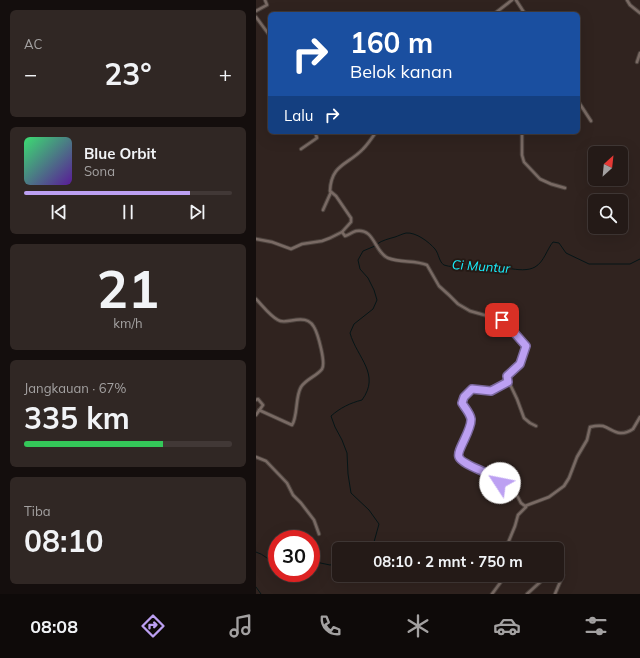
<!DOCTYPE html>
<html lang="id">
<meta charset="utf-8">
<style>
body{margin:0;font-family:Mulish,sans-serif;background:#302724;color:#f1f3f6;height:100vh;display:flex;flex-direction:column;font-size:15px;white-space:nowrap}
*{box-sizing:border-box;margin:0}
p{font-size:13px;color:#a3a1a1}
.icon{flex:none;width:22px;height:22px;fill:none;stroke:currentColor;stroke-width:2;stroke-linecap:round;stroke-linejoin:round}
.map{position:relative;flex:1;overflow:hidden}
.panel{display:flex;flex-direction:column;gap:10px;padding:10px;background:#140e0d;width:256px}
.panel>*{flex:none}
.banner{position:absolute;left:12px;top:12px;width:312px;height:122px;border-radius:6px;box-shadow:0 4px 16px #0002,0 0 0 1px #413836;background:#1a4fa0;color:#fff;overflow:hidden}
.needle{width:26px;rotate:27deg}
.buttons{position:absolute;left:332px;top:146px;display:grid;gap:8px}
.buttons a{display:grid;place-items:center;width:40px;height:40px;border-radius:6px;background:#241a17;box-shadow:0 4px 16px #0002,0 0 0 1px #413836;font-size:20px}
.speed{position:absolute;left:12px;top:530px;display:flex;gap:8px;font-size:20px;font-weight:700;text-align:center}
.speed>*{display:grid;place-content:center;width:52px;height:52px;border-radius:50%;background:#241a17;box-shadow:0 4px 16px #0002,0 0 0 1px #413836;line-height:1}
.speed .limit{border:6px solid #d22;background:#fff;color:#111}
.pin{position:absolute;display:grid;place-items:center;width:34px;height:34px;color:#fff;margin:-17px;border-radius:8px;box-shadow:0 2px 6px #0006}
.me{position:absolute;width:44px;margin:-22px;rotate:304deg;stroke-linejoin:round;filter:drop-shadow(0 0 3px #0008)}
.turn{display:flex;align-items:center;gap:14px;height:84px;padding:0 16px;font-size:18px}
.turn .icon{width:52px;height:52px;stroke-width:2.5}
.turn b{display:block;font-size:28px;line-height:34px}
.then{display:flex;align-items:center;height:38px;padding:0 16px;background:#0003;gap:8px;font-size:15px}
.big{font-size:30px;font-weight:700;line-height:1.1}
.panel .widget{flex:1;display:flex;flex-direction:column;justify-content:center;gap:6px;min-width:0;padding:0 14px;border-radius:6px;background:#302724}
.panel .dial{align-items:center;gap:0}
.dial b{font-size:52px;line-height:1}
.song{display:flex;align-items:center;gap:12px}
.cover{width:48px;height:48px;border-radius:6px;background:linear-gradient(135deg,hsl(140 70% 55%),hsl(270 70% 35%))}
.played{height:4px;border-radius:2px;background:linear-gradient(90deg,#bca0f2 80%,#413836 80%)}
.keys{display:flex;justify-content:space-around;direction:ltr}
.heat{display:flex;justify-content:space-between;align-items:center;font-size:22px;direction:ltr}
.charge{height:6px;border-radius:3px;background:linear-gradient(90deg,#34c759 67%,#413836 0)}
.trip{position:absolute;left:76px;top:542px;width:232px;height:40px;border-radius:6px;background:#241a17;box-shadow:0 4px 16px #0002,0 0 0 1px #413836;font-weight:700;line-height:40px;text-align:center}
.menu{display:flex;height:64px;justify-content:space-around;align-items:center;background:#0e0a09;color:#a3a1a1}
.menu .icon{width:28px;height:28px}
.menu .selected{color:#bca0f2}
.menu b{font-size:18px;color:#f1f3f6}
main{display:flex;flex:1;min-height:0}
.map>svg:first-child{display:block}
</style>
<main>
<section class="panel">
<div class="widget"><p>AC</p>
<div class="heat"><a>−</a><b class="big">23°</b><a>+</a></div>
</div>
<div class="widget">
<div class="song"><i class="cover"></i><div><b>Blue Orbit</b><p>Sona</p></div></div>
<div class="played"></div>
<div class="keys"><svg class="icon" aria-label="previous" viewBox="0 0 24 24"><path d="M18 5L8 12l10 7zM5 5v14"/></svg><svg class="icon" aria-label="pause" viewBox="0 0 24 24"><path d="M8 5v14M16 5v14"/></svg><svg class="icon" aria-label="next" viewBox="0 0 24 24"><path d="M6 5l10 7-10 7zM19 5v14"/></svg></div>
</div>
<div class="widget dial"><b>21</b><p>km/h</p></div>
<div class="widget"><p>Jangkauan · 67%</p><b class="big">335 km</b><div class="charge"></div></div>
<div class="widget"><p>Tiba</p><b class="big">08:10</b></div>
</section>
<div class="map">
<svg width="384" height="594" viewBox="0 0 384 594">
<rect width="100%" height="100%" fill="#30231f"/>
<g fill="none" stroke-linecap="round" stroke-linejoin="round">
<g stroke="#051517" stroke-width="1">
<path d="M 121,244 C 127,240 132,239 139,237 C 142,236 146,234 150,233 C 160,232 173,242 179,249 C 183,254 183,262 188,265 C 200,269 210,265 222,264 C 239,263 265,275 279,267 C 288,262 291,249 297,242 L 303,243 L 310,253 L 333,264 L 374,264 L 384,259"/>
<path d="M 113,549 L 118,542 L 123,524 L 113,510 L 95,493 L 92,474 L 91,453 L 86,440 L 79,427 L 75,416 C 84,408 94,403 106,400 C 125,374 101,358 94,333 L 98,324 L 117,309 L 121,300 L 118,290 L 112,278 L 104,269 L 102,260 L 107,251 L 119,246"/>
<path d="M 0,552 C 8,554 13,561 21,564"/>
<polyline points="55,561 74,565 83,563"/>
<polyline points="0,587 5,594"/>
</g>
<g stroke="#4b413c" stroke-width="4.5">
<g id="street">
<polyline points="260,0 269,14"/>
<polyline points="371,0 374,5 384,13"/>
<polyline points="0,11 11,5 9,0"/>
<polyline points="238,14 256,0"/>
<polyline points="0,17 14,36"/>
<polyline points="381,62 384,53"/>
<polyline points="322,101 335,121"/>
<polyline points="266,132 266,155 268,162 284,179 295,184 309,188"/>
<polyline points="45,149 61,138 59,132"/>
<polyline points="67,210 75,192"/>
<path d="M 86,232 L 89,236 C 93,235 96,232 100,231 C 119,228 118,252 132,258 C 144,263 159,260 171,265 L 183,286 L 193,295 L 202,304 L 214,311 L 246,320 L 253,325 L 269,343 L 270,350 L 264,364 L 252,375 L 251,378 L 261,399 L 268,418 L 274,423 L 280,426"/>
<path d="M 0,239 L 16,242 L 35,249 L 46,244 L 66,241 L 74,238 L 86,232 L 95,222 L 95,218 L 80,196 L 74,191 C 75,164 92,165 107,149 C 112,144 116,138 120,132"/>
<path d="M 0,299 C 7,306 13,315 22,320 C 29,325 42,316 52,321 C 54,322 57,325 58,327 C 62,334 70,363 66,369 C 61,376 50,379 45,387 C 39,397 42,416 36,425 L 3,410"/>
<path d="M 252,382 L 235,391 L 216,389 L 208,397 L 206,403 C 208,407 213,411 214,416 C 218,430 203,443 202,455 L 207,461 L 233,475 L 243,483 L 256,486 L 265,503 L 269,506 L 293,497 L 308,486 L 313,478 L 321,457 L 331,440 L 334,427 C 338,426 342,425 347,426 C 358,430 363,438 377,429 L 384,417"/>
<polyline points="0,400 2,399 7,405 0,415"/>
<polyline points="0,457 10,461 31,483 37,495 45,503 58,520 63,534"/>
<polyline points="252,549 252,543 259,526 262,515 270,507"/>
<polyline points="236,594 250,575"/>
<polyline points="271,594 292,575"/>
<polyline points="299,594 307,575 305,572 301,572"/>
</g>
</g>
<use href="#street" stroke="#796a64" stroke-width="2.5"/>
</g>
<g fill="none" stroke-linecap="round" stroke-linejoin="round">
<g stroke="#7a689d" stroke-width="10">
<path id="route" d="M 244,483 C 240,481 236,477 232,474 C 225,470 205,463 203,457 C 200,451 216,430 215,419 C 214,413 209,408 206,403 L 208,397 L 216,389 L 235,391 L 252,382 L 251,376 L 264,364 L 270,346 L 249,322 L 246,320"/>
</g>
<use href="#route" stroke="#bca0f2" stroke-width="7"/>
</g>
<g text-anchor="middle" stroke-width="4" stroke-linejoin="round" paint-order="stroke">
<g font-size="13" font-style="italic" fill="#18effe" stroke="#261a15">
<text transform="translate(225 266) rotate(4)" y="5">Ci Muntur</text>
</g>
</g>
</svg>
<div class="buttons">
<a><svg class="needle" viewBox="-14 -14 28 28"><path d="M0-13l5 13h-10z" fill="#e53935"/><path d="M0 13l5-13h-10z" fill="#a3a1a1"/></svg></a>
<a><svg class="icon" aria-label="search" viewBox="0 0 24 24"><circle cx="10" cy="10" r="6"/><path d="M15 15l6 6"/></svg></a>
</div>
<div class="speed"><div class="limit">30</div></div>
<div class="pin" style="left:246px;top:320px;background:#d93025"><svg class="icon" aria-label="arrive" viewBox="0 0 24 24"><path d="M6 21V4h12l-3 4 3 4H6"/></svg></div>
<svg class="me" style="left:244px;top:483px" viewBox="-20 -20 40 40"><circle r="19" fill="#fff"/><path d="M0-13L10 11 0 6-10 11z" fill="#bca0f2"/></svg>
<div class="trip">08:10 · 2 mnt · 750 m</div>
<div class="banner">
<div class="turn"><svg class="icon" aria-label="right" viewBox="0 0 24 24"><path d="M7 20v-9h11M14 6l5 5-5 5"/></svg><div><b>160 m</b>Belok kanan</div></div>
<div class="then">Lalu<svg class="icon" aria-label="right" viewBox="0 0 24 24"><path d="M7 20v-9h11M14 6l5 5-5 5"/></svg></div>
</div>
</div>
</main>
<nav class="menu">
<b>08:08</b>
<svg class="icon selected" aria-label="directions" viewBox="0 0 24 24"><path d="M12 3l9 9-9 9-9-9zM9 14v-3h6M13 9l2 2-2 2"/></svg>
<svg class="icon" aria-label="music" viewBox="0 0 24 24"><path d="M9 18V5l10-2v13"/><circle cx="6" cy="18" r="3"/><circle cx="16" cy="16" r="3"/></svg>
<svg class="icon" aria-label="phone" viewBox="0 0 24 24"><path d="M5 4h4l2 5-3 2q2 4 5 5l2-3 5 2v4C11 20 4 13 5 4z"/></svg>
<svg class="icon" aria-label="climate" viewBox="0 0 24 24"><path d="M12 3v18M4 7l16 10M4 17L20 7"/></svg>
<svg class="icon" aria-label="car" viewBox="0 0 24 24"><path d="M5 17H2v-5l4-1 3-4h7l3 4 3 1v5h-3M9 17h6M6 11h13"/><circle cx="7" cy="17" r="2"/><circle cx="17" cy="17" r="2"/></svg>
<svg class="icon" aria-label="filters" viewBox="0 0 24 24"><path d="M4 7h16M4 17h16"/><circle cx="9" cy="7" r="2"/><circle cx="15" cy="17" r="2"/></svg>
</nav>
